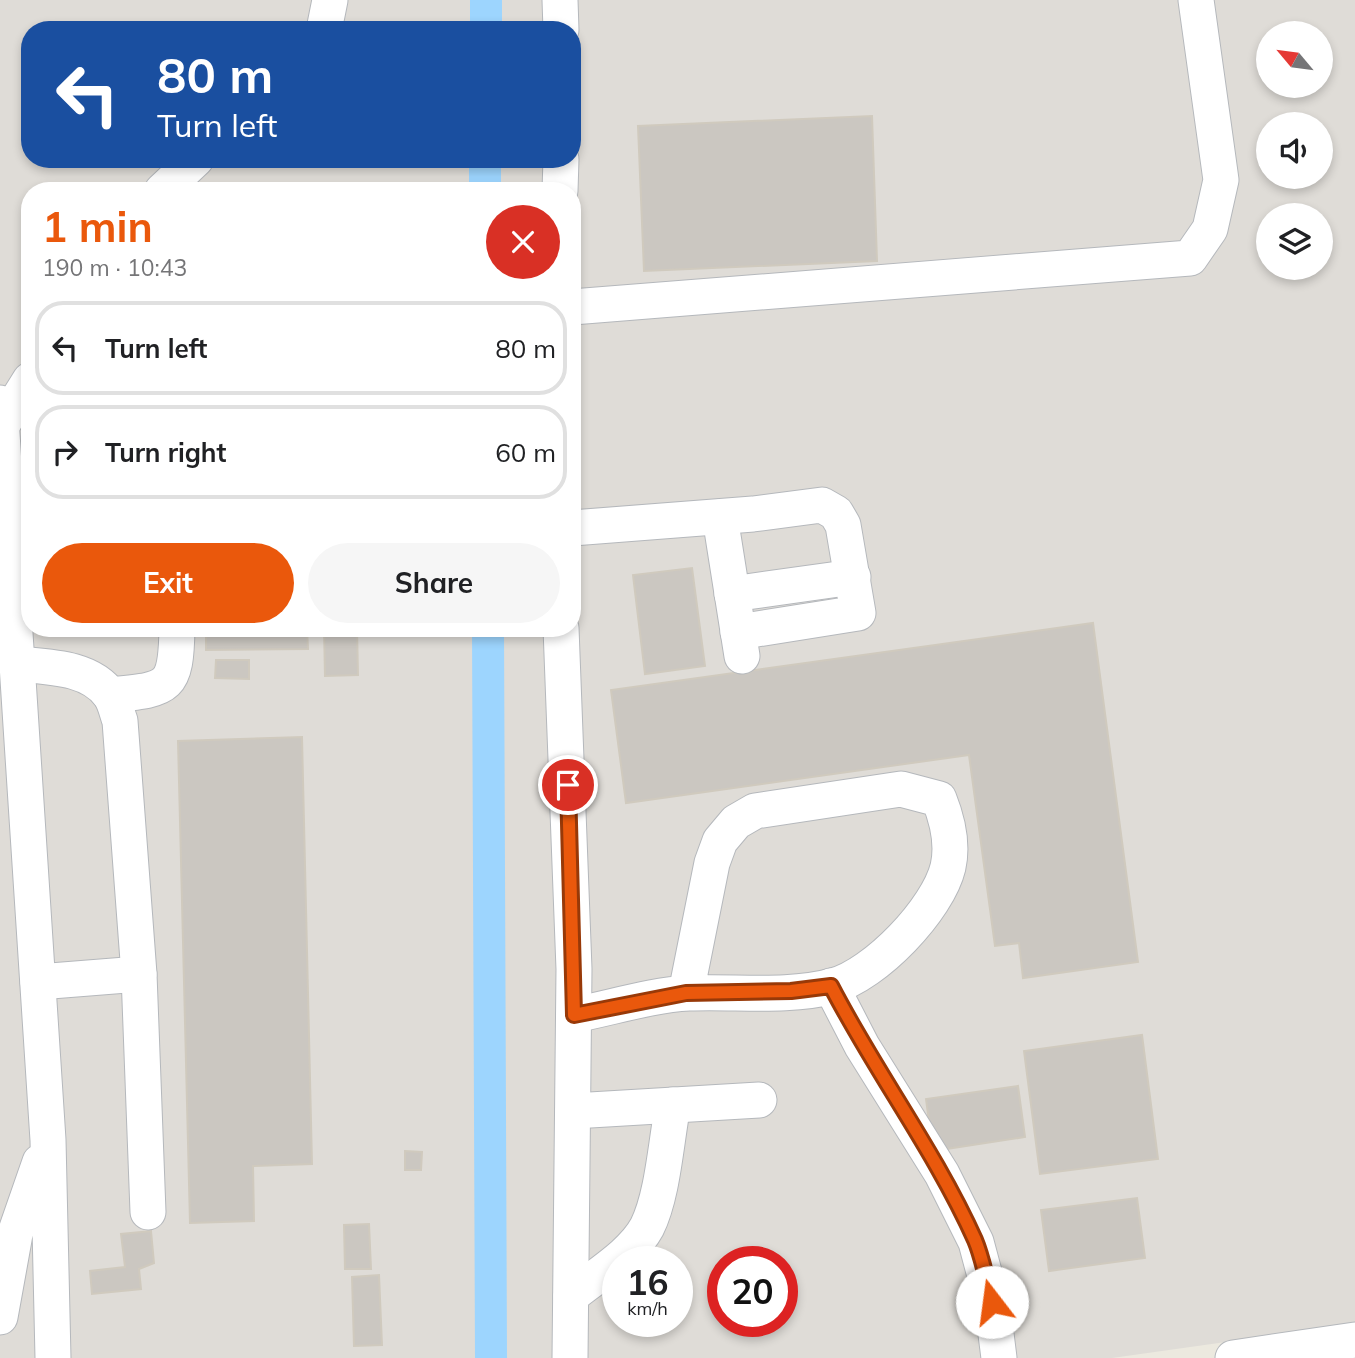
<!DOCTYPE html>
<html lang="en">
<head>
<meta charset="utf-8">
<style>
	:root { --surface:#fff; --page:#f6f6f6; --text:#202124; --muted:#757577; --line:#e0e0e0; --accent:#ea580c }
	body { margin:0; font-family:Mulish,sans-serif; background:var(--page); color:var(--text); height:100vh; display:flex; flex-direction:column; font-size:26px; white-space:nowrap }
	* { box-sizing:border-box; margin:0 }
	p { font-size:23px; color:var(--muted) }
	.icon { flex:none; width:38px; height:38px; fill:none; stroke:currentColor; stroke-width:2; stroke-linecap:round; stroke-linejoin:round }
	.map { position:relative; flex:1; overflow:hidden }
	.sheet { position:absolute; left:21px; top:182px; width:560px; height:455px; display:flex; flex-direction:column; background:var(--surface); border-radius:28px; box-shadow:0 4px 10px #0003 }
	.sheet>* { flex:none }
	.banner { position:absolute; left:21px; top:21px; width:560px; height:147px; border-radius:28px; box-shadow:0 4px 10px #0003; background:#1a4fa0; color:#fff; overflow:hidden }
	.needle { width:46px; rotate:299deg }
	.fabs { position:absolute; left:1256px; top:21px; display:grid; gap:14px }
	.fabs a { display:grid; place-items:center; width:77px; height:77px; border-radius:50%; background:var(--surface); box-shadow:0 4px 10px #0003; font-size:35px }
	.speed { position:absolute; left:602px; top:1246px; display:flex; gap:14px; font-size:35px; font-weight:700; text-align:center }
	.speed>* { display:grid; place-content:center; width:91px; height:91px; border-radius:50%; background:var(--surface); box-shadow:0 4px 10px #0003; line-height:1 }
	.speed small { font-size:18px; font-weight:400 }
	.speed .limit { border:10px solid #d22; background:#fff; color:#111 }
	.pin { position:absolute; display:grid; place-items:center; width:60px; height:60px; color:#fff; margin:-30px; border:4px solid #fff; border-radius:50%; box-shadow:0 2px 7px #0007 }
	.me { position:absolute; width:77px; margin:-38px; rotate:345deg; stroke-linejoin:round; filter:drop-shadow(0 0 5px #0008) }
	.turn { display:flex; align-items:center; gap:24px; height:147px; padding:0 21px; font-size:32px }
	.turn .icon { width:91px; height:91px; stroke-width:2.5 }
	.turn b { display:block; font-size:49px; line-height:60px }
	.round { display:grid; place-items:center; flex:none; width:74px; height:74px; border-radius:37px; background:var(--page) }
	.head { display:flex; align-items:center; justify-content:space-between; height:119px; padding:0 21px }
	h1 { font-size:42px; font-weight:700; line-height:52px; color:var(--accent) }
	.cta { display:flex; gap:14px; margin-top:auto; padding:14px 21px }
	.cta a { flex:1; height:80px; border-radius:42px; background:var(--accent); color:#fff; font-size:28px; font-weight:700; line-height:80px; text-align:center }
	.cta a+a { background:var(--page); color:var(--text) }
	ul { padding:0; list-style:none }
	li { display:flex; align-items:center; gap:21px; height:94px; margin:0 14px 10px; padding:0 7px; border:4px solid var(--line); border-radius:28px }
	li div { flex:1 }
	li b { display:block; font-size:26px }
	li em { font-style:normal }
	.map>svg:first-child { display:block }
</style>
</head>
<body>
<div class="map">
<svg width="1355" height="1358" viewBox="0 0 1355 1358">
	<rect width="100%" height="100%" fill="#ece9df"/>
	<path fill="#dfdcd7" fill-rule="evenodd" d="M0,0H486V30H30V159H485V191H30V628H488L492,1297L494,628H572V191H496V159H572V30H497V0H1355V1324L1112,1358H0ZM1269,33H1321V86H1269ZM1269,124H1321V177H1269ZM1269,215H1321V268H1269ZM618,1262H677V1321H618ZM723,1262H782V1321H723Z"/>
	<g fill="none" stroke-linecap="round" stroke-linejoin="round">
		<g stroke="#9dd5fe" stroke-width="32">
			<polyline points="486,30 486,0"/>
			<polyline points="485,159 485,191"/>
			<polyline points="488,628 491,1358"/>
		</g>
	</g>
	<g fill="#cbc7c1" stroke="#d0cabe" stroke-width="2">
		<polygon points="872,116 877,261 644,271 638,126"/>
		<polygon points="692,568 705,666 645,674 633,575"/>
		<polygon points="1093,623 1138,962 1023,978 1019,943 995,946 969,755 626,803 611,690"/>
		<polygon points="206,628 307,628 308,649 206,650"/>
		<polygon points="324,628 357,628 358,675 325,676"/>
		<polygon points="216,660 249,660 249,679 215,678"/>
		<polygon points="302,737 312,1164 253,1166 254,1221 190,1223 178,741"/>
		<polygon points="1142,1035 1158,1159 1040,1174 1024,1051"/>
		<polygon points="1018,1086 1025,1137 933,1151 926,1099"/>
		<polygon points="405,1151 422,1152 421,1170 405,1170"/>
		<polygon points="1137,1198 1145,1258 1049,1271 1041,1210"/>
		<polygon points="369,1224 371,1269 345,1269 344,1225"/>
		<polygon points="151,1231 154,1263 139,1269 141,1289 92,1294 90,1271 125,1267 121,1234"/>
		<polygon points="379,1275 382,1345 354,1346 352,1277"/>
	</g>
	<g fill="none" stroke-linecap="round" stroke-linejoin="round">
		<g stroke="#b5b8bc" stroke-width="37">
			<g id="minor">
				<polyline points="560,0 561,30"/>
				<polyline points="324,30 330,0"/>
				<polyline points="162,191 196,159"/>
				<polyline points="560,191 561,159"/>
				<polyline points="572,307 1190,258 1210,229 1221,180 1196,0"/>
				<polyline points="0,403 48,1140 53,1358"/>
				<polyline points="2,425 30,380"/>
				<polyline points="720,517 742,656"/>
				<polyline points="572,528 753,514 822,505 836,513 843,525 858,613 738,632"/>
				<polyline points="732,594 853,577"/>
				<polyline points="561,628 574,969 570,1358"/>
				<path d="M18,664C49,667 90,667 110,695C115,702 117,713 120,721L139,974L148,1212"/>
				<path d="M110,695C169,689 176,690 177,628"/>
				<polyline points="38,982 139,974"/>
				<polyline points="831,986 862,1046 942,1174 976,1242 992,1302 999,1358"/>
				<path d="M574,1015C611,1008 651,995 689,993C736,991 788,998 833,986C875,975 938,909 948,867C953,845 947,819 939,799L901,789L755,811L736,822L720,841L712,863L686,993"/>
				<polyline points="573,1111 759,1100"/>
				<path d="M571,1296C595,1276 632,1255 647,1227C663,1195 666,1141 673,1105"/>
				<polyline points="0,1317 15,1234 40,1162"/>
				<polyline points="1233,1358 1355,1340"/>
			</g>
		</g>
		<use href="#minor" stroke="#fff" stroke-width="35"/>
	</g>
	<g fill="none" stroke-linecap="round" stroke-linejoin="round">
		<g stroke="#983908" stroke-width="18">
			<path id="route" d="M568,785L574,1015L686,993L791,991L831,986C876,1073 935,1151 975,1240C983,1259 987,1282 992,1302"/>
		</g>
		<use href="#route" stroke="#ea580c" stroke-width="12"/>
	</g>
</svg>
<div class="fabs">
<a><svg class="needle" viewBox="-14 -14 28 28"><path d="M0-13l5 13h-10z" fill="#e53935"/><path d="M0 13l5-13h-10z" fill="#757577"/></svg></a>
<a><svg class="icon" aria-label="sound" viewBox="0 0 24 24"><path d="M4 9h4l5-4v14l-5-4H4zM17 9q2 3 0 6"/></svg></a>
<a><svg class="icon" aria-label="layers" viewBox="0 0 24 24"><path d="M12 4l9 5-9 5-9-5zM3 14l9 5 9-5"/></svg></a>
</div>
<div class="speed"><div>16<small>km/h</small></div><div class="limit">20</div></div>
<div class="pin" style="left:568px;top:785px;background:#d93025"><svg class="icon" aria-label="arrive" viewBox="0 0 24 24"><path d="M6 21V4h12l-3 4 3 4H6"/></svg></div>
<svg class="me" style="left:992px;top:1302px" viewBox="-20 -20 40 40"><circle r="19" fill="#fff"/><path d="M0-13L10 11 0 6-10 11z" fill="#ea580c"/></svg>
<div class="banner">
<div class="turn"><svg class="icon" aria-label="left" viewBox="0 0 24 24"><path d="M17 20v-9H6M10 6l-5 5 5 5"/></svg><div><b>80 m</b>Turn left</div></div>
</div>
<section class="sheet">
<div class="head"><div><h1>1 min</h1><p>190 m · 10:43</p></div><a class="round" style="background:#d93025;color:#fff"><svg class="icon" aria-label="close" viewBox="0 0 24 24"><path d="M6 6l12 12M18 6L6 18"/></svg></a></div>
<ul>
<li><svg class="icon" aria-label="left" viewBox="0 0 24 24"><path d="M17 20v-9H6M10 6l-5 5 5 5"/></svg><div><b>Turn left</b></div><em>80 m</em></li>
<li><svg class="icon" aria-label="right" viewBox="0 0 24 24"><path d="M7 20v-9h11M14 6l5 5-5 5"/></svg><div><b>Turn right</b></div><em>60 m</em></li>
</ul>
<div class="cta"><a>Exit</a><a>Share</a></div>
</section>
</div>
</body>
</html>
